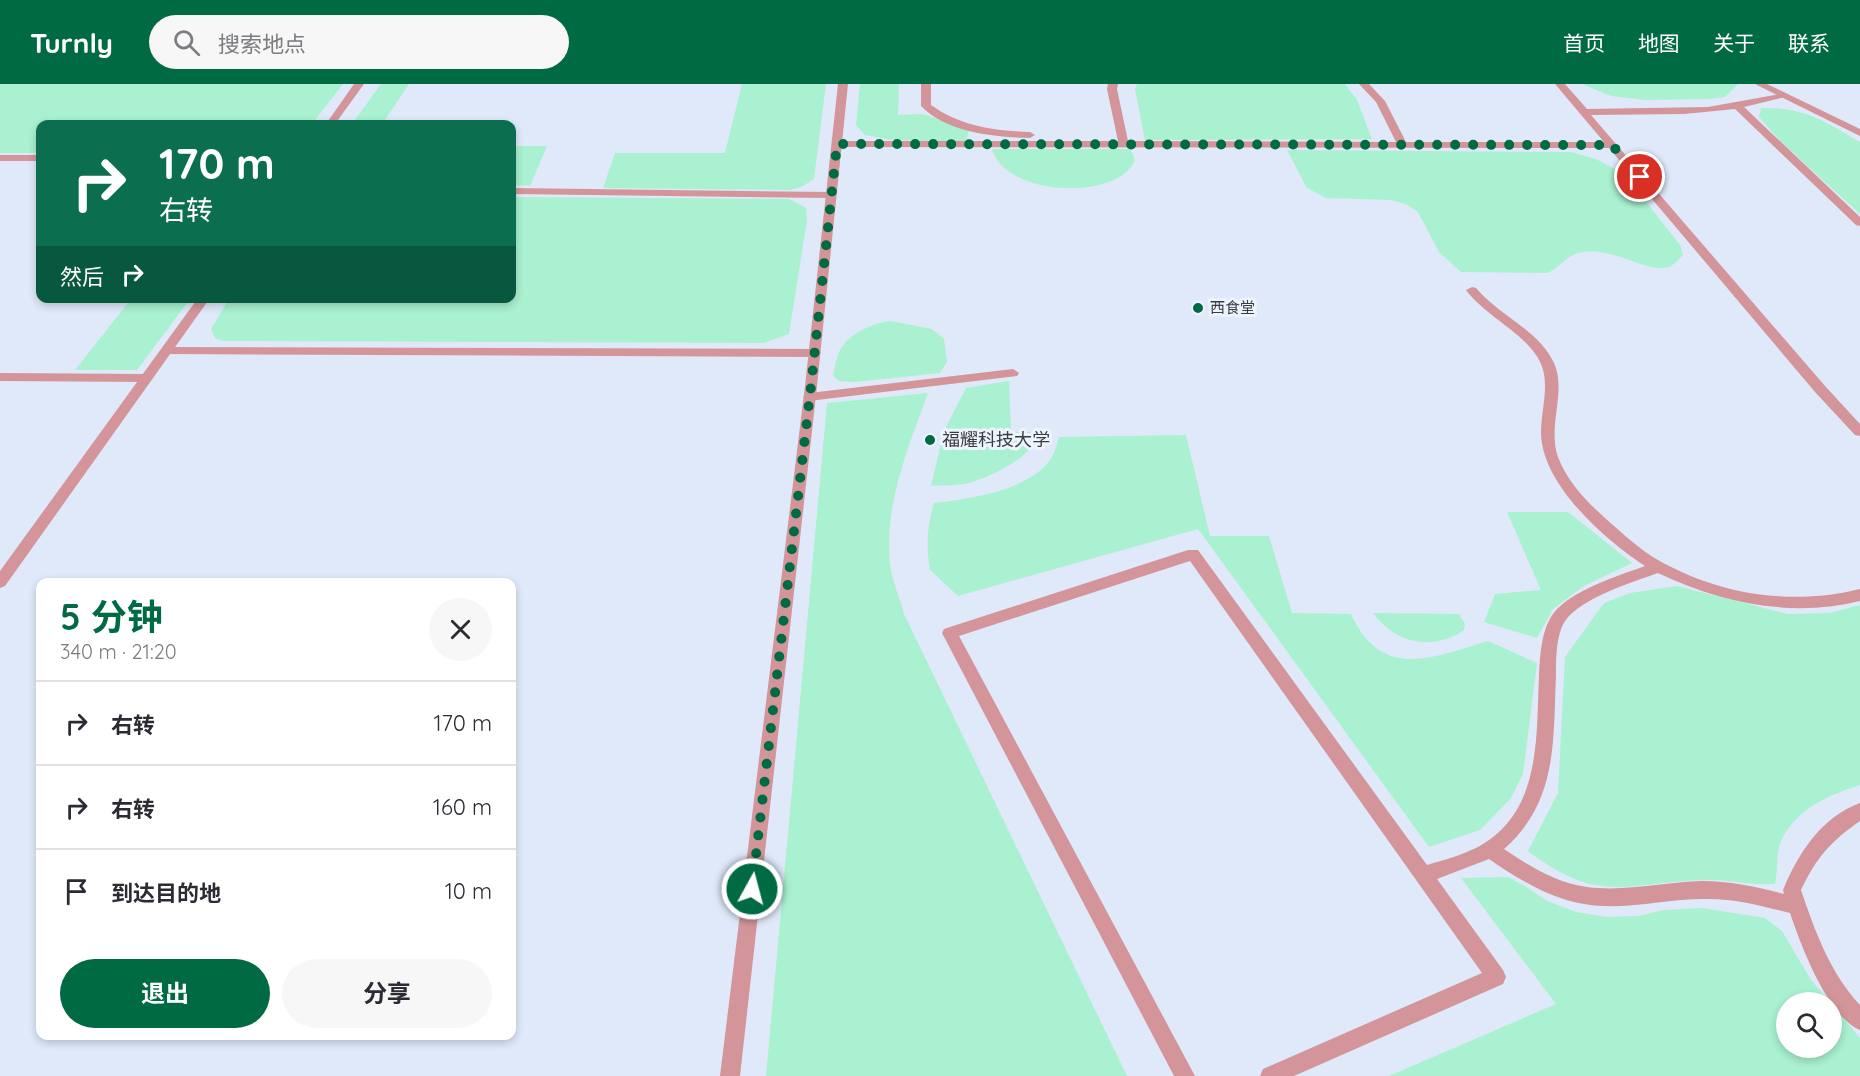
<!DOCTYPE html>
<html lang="zh">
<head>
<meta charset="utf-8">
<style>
	:root { --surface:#fff; --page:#f7f7f7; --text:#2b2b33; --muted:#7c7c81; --line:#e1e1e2; --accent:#006a42 }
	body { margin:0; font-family:Quicksand,"Noto Sans SC",sans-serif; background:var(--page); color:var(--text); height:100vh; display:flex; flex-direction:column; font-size:22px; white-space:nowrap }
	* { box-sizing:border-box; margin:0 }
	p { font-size:20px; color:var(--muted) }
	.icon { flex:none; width:33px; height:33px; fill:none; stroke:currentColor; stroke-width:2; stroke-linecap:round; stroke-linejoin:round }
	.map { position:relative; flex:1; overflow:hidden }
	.side { position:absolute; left:36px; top:494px; width:480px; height:462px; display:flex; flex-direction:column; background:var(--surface); border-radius:12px; box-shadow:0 3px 9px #0003 }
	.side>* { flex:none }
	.top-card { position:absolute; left:36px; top:36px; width:480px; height:183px; border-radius:12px; box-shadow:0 3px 9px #0003; background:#0b6e4f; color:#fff; overflow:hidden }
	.fabs { position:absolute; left:1776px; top:908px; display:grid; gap:12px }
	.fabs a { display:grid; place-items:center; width:66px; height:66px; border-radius:50%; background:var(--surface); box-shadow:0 3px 9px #0003; font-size:30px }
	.pin { position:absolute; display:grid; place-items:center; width:51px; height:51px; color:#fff; margin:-26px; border:3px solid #fff; border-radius:50%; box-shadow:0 2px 6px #0007 }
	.me { position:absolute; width:66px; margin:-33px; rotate:7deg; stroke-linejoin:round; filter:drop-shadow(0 0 4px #0008) }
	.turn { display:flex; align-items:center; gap:21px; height:126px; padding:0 24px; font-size:27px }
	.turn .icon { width:78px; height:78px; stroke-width:2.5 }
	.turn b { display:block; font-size:42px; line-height:51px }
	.then { display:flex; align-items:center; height:57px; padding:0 24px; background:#0003; gap:12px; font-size:22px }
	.round { display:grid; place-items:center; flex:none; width:63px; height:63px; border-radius:32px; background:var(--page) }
	.headline { display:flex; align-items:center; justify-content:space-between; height:102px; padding:0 24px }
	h1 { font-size:36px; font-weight:700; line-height:45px; color:var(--accent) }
	.primary-button { display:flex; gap:12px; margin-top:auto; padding:12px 24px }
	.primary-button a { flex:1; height:69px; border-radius:36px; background:var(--accent); color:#fff; font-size:24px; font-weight:700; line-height:69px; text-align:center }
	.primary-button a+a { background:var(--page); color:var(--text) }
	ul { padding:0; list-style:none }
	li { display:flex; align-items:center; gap:18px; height:84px; padding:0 24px; border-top:2px solid var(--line) }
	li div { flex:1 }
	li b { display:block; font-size:22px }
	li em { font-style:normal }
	header { display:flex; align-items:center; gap:36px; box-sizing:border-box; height:84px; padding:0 30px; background:var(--accent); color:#fff }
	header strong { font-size:28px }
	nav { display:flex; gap:33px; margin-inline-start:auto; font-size:21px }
	.search { width:420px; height:54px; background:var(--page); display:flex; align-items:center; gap:15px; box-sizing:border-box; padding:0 21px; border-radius:33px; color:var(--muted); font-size:22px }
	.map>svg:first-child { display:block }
</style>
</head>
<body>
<header>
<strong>Turnly</strong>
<div class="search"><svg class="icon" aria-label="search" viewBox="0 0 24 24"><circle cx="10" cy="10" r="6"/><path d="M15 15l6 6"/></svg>搜索地点</div>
<nav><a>首页</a><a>地图</a><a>关于</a><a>联系</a></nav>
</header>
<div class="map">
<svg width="1860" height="992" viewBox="0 0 1860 992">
	<rect width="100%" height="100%" fill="#eef4fd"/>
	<path fill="#dfe9f9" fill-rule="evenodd" d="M0,0H1860V992H0ZM40,40H512V214H40ZM40,498H512V951H40ZM1786,918H1832V963H1786Z"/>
	<g fill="#a9f1d0">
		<polygon points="0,0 343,0 312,40 40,40 40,69 0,69"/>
		<polygon points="381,0 409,0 382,40 352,40"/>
		<polygon points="742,0 826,0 814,95 801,103 791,106 603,104 615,69 725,69"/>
		<polygon points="860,0 899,0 898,31 923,30 969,46 966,58 892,56 865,51 856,41"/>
		<polygon points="1137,0 1345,0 1357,16 1372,55 1145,56 1135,5"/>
		<polygon points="1582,0 1738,0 1725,13 1709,15 1645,16 1611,12"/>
		<path d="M1761,24C1805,23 1824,37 1860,58V130L1780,57L1759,33Z"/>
		<polygon points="512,62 547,62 530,102 512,101"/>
		<path d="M992,65H1130L1135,76C1118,118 1004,112 992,65Z"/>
		<path d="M1287,66L1571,68L1596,75L1624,90L1680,161L1683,171C1679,175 1674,181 1669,183C1648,190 1612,162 1582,168C1565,171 1562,183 1547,189L1461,188L1439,168L1418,128L1408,121L1392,116L1326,114L1307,104Z"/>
		<polygon points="512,113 789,115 806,124 807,136 789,250 764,259 223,257 215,254 211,245 229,215 512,214"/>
		<polygon points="132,214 190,215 137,286 75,286"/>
		<path d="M890,237L932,245L944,255L947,278L940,289L855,298L839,297L833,291C835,284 836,275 839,268C847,250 873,239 890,237Z"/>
		<path d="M1009,297L1011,348H1038C1036,373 987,395 964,400C954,402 942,401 931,402L944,347L966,304Z"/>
		<path d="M928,309C908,364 884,420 890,480C892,497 900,514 904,530L1127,992H766L827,319Z"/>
		<path d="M1186,351L1210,452H1269L1292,529L1351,530C1382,598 1433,573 1488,557L1537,579L1523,690L1511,714L1480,746L1429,763L1198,445L958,512L930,486C926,462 927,442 934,419C969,415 1035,406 1053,371C1056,366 1057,358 1059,353Z"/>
		<polygon points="1507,428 1568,428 1632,479 1584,502 1553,525 1537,554 1484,538 1495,510 1541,506"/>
		<path d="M1677,502L1788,530L1830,529L1860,521V701C1828,711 1796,725 1781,757C1776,769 1778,787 1775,800C1752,802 1730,795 1706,796C1627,798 1600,822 1528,767L1558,709L1565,573L1604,519L1630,509Z"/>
		<path d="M1373,529L1459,530L1465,540L1464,546C1432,568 1395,559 1373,529Z"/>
		<polygon points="1508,793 1525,802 1547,817 1576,828 1607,833 1638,832 1664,826 1702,824 1765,834 1782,847 1811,896 1830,918 1786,918 1786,963 1832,963 1832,920 1860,954 1860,992 1389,992 1556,920 1461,794"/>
	</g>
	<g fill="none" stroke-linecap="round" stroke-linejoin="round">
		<g fill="#d39599" fill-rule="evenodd">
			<path d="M921,0H931V21C960,42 995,47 1030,48L1035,51L1030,54C995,53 947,49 921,22Z"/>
			<polygon points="1108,0 1118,0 1117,5 1128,57 1396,58 1376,18 1359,0 1369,0 1385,17 1406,58 1604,58 1555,0 1565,0 1587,25 1708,23 1785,9 1785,13 1744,23 1860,133 1860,142 1856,141 1735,25 1684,30 1591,31 1825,302 1860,340 1860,352 1855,351 1815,308 1609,64 837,63 832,60 837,57 1118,57 1107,5"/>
			<rect x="0" y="71" width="40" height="6"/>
			<polygon points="512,104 832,108 837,111 832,114 512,110"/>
			<path d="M1472,203L1476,204C1498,231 1539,246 1554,279C1567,308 1547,342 1558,373C1567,397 1586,417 1605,434C1622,449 1639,465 1658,476C1719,511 1793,522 1860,505V517C1790,534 1722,519 1658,489C1633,498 1581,514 1565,537C1556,551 1556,575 1556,591C1553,658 1558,717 1504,765C1529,782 1556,799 1587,803C1625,808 1664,798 1702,797C1730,797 1757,803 1784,810L1783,806C1798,770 1821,733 1860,719V737C1831,757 1816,774 1801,806C1815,847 1830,889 1860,921V946C1828,933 1801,862 1790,829C1762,822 1733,814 1704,815C1664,815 1624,827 1584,820C1549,814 1518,795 1489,775L1437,795L1503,886L1506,893L1503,900L1294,992H1260L1263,985L1482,889L1190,477L959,552L1195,992H1174L942,549L944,545L950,543L1188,466H1198L1427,781C1444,776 1462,771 1478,763C1542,728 1536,653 1539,592C1540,572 1541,547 1553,530C1571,506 1618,492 1645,482C1605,456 1541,400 1541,348C1541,326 1550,301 1541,280C1529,251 1486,233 1466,206Z"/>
			<polygon points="167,263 815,265 821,269 815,273 163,270 161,267"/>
			<polygon points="1013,285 1019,289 1017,292 809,317 803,313 809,309"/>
			<polygon points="0,289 147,290 153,294 147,298 0,297"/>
		</g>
		<g fill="#d39599" fill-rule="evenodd">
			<polygon points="354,0 364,0 335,40 326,40"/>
			<polygon points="838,0 848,0 817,302 740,992 720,992 805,302"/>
			<polygon points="1755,0 1767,0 1860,45 1860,52"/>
			<polygon points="198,214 210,214 5,502 0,504 0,487"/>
		</g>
	</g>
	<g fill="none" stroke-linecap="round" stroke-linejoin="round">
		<polyline stroke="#006a42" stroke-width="10" stroke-dasharray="0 18" points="752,805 811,302 837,60 1612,61 1640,93"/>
	</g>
	<g fill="#006a42" stroke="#eef4fd" stroke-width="2">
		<circle cx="1198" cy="224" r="6"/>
		<circle cx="930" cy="356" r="6"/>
	</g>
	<g text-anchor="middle" stroke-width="6" stroke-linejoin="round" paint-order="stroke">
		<g font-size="15" fill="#3a3d40" stroke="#eef4fd" text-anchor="start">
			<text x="1210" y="229">西食堂</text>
		</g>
		<g font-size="18" fill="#3a3d40" stroke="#eef4fd" text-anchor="start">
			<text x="942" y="362">福耀科技大学</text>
		</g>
	</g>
</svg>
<div class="fabs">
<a><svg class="icon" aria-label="search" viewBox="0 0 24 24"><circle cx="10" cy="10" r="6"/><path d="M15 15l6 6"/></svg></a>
</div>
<div class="pin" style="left:1640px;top:93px;background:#d93025"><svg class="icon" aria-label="arrive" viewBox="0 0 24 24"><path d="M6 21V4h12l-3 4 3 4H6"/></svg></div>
<svg class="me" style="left:752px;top:805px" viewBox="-20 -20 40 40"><circle r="17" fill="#006a42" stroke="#fff" stroke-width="3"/><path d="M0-11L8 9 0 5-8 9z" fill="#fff"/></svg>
<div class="top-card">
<div class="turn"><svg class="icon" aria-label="right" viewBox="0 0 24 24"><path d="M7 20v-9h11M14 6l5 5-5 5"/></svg><div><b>170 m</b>右转</div></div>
<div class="then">然后<svg class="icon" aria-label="right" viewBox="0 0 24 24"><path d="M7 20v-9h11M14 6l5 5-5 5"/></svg></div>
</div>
<section class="side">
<div class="headline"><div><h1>5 分钟</h1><p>340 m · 21:20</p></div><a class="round"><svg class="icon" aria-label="close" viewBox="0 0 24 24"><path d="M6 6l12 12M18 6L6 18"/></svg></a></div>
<ul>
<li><svg class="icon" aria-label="right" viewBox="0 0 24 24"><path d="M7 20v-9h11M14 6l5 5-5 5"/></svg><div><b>右转</b></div><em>170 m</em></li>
<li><svg class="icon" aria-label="right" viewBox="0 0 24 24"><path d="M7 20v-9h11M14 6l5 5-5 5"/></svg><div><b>右转</b></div><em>160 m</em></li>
<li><svg class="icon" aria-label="arrive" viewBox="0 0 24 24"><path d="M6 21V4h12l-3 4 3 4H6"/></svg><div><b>到达目的地</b></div><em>10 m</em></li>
</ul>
<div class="primary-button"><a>退出</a><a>分享</a></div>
</section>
</div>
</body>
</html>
